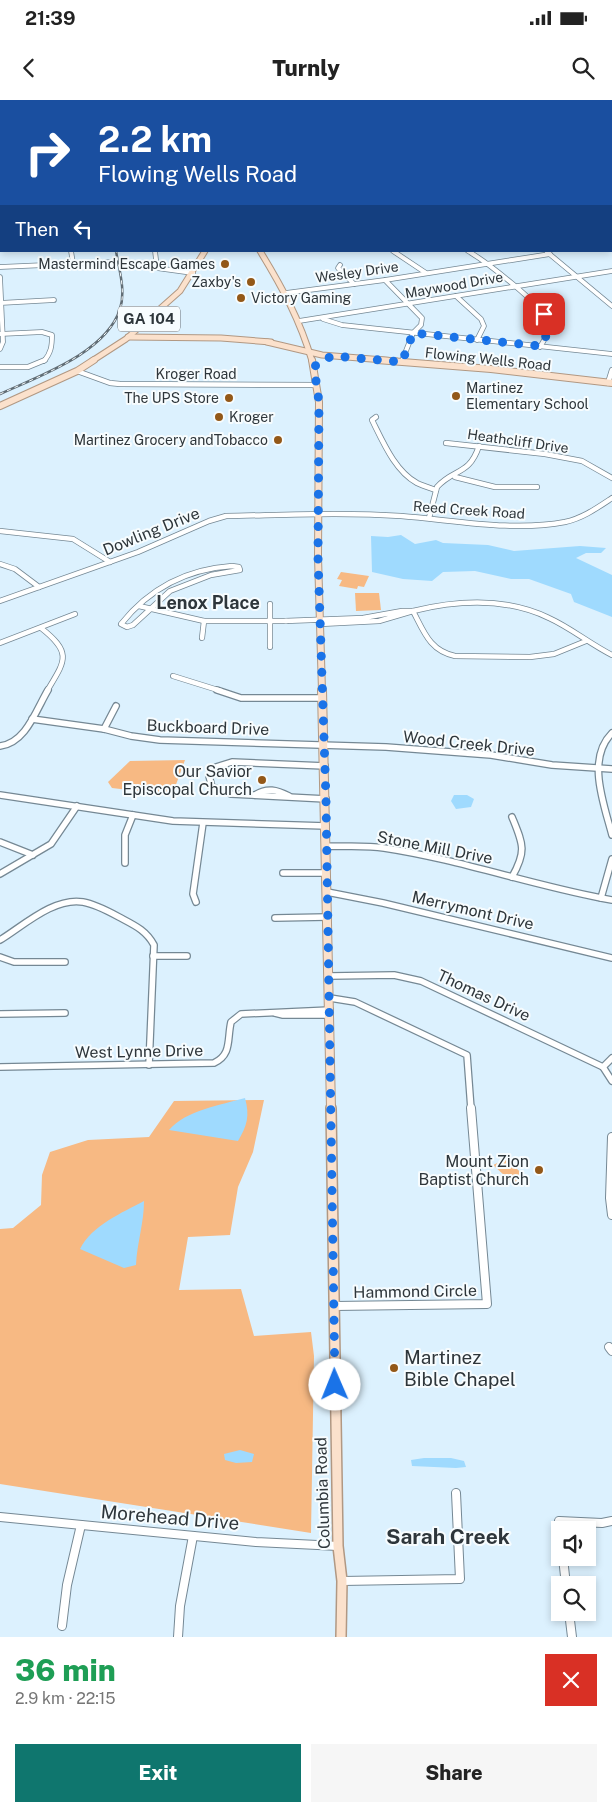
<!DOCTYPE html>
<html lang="en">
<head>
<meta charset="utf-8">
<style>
	:root { --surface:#fff; --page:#f6f6f6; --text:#222; --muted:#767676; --accent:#0f766e }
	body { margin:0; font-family:"Public Sans",sans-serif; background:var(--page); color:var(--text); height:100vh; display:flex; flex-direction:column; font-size:19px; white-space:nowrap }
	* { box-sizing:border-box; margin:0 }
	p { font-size:16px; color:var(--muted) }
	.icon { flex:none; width:28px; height:28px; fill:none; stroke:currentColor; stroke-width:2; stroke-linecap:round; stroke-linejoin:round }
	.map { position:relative; height:1537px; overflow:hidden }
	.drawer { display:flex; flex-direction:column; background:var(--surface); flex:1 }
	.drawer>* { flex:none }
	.top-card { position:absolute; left:0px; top:0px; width:612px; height:152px; box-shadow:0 2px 8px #0003; background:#1a4fa0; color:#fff; overflow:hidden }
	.controls { position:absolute; left:551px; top:1421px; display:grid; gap:10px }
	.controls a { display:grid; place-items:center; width:45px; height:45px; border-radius:0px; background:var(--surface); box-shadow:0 2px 8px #0003; font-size:25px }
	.pin { position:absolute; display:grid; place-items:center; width:42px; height:42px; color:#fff; margin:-21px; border-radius:10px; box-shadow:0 2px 8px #0006 }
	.me { position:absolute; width:55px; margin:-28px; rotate:359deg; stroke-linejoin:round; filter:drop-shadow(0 0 4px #0008) }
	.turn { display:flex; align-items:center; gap:18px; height:105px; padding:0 15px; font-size:22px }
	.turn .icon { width:65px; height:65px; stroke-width:2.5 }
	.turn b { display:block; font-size:35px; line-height:42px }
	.then { display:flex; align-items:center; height:48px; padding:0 15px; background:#0003; gap:10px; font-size:19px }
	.round { display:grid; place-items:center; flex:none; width:52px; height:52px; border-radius:0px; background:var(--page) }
	.head { display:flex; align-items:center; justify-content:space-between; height:85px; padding:0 15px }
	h1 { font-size:30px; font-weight:800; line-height:38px; color:#1e9e55 }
	.button { display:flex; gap:10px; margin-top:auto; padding:10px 15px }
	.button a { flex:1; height:58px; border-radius:0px; background:var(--accent); color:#fff; font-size:20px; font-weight:800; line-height:58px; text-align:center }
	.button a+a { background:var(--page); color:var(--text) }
	.status { display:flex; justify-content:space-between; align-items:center; height:35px; padding:0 25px; background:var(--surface); direction:ltr }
	.status svg { height:14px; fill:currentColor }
	header { display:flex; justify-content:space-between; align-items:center; height:65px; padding:0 15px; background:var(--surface); font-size:22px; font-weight:800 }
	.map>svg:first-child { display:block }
</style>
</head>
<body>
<div class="status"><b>21:39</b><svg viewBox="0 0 49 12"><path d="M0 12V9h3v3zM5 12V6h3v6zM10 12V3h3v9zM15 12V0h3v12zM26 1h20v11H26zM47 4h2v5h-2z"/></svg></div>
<header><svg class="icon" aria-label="back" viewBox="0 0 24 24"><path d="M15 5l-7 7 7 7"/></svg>Turnly<svg class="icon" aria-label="search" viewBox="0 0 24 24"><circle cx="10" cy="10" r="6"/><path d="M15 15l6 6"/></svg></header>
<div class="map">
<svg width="612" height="1537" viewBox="0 0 612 1537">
	<rect width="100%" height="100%" fill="#dcf1fe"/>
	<g fill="#f7b983">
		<polygon points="341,472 369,476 364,487 358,486 357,489 339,486 342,480 337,479"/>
		<polygon points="355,493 379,493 381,510 356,511"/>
		<polygon points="185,660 174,690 163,694 112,688 108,682 130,661"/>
		<polygon points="264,1000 253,1052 238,1087 230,1135 188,1137 179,1190 241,1189 254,1236 311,1232 314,1256 311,1433 0,1384 0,1129 13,1128 41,1105 42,1075 50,1052 88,1040 149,1037 174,1001"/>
		<polygon points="506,1059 528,1079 516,1086 493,1065"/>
	</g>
	<g fill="#9fdafe">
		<polygon points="401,435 415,444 436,440 443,443 488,445 514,451 580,446 606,448 601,453 586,453 576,458 612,475 612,517 574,502 571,494 529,479 511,479 475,471 443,472 432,481 403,479 372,472 371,436 388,437"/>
		<polygon points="454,695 467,695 474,699 471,707 456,709 451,701"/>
		<path d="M245,998C250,1016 247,1026 238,1041L169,1030C186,1010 221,1005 245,998Z"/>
		<path d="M144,1101C144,1123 137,1143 136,1165L124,1168L80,1149C92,1125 122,1113 144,1101Z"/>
		<polygon points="240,1350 254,1354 252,1362 236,1363 225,1360 224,1354"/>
		<polygon points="424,1358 451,1358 464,1361 466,1367 456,1368 412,1366 411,1360"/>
	</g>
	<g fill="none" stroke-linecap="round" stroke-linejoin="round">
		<g stroke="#758894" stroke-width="5.5">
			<g id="minor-far3">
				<polyline points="241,0 244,1"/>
				<polyline points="516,1 520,0"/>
				<polyline points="71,151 73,163"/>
				<polyline points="155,151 157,168"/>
				<polyline points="393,151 426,173"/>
				<path d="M468,151C485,161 542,204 547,221C550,231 545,239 540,247"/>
				<polyline points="547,152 612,206"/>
				<polyline points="340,165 338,168 354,184"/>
				<polyline points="0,167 113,162 193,173"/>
				<polyline points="0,177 3,242 0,249"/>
				<polyline points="385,180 422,218 421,225 413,233 402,261"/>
				<polyline points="286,193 385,180 550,154"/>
				<polyline points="456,196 481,219 484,226 477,240"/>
				<polyline points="0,203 54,200"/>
				<polyline points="323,219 342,225 612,254"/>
				<polyline points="299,221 612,171"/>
				<path d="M0,234L42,232L52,235C52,246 51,253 44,261"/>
			</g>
		</g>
		<g stroke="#758894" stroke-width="6">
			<g id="minor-far2">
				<polyline points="402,262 403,260"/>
				<polyline points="0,267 28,267 45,260"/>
				<polyline points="77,271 110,283 120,284 317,285"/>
				<polyline points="608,283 612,270"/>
				<path d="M376,317L372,320C383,342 395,371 417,383C423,386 430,388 436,390"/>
				<polyline points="446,343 545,354 582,361 612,378"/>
				<polyline points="455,377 495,387 537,387"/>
				<path d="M429,418L437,387C454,368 469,376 479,346"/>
				<polyline points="0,431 73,439 110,462"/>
				<polyline points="0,464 15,469 39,487"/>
				<path d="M232,466L239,467L240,470L211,475L170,491L133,525L127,527L121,524C149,489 187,469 232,466Z"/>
				<path d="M0,501L138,452L209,421L226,416C284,415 343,412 401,416C454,420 513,432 565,422C583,418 597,408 612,398"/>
				<polyline points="270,504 270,547"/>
				<polyline points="139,506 204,521 287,521"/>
				<polyline points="285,521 363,518 402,511 413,511 379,521 320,524"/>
				<path d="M41,528C73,553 65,561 47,591"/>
				<polyline points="202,538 204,521"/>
				<path d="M586,541L554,554L530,557L455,556C430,551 424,532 413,511C458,500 506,497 549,518C571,528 590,544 612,555"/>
				<polyline points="0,543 75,514"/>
				<polyline points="173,576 221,591"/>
			</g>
		</g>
		<g stroke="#758894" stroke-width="8">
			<g id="minor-far1">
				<polyline points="217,590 241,598 323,598"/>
				<polyline points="32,619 104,629 131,636 160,640 386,647 491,655 552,665 612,669"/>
				<polyline points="104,629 116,606"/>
				<path d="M612,633C586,659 604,704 612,735"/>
				<path d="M0,646C26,643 36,610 48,590"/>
				<polyline points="325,666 232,662 216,667 209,676 212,687 231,694 326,699"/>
				<polyline points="0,695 173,721 326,726"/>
				<path d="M255,695C267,687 277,690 289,696"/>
				<path d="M512,717C523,744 527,751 512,777"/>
				<polyline points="0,742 33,755"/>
				<path d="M326,746C345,747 365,745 384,748C457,759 528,784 601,798L612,759"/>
				<polyline points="125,763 125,735 133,715"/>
				<polyline points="283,773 326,773"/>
				<polyline points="0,774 51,744 77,706"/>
				<polyline points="327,792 383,803 612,858"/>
				<polyline points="601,798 612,800"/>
				<polyline points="196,802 193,794 203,723"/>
				<polyline points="275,818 327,817"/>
				<path d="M0,840C23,826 54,797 83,802C95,804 108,811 119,817C134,825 146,830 154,845L149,965"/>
				<polyline points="153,856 187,856"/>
				<polyline points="0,857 14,862 65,862"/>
				<polyline points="330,876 394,875 421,881 603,967 612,981"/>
				<polyline points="330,898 355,902 467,955 471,1009"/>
				<polyline points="275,913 283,915 330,915"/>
				<polyline points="0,914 65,913"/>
				<path d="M0,967L214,963C232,955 227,939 231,922L241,914L330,910"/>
				<polyline points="603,967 612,958"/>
			</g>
		</g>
		<g stroke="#758894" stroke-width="10">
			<g id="minor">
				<polyline points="612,1037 610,1098 612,1115"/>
				<polyline points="334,1206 487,1204 471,1008"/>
				<polyline points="609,1247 612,1251"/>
				<polyline points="0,1417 256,1442 338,1446"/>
				<polyline points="560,1432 559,1421 602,1423 612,1421"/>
				<polyline points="563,1458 566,1485"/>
				<polyline points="342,1481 460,1479 456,1393"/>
				<polyline points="569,1512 572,1537"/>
				<polyline points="62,1526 67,1485 81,1425"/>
				<polyline points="178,1537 180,1506 193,1436"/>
			</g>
		</g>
		<g stroke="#b19883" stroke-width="7">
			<g id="major-far3">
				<polyline points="419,1 423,0"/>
				<path d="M260,151C282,187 300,220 312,261"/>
				<polyline points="128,237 221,238 271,242"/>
				<polyline points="267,242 322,255 396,261"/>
				<polyline points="92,261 126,239 180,191 205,151"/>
			</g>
		</g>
		<g stroke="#b19883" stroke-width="8">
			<g id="major-far2">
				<polyline points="312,260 319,302 318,457 322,591"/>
				<polyline points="377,260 491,269 612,283"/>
				<polyline points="0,306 77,271 94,260"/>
			</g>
		</g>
		<g stroke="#b19883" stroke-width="10">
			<polyline id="major-far1" points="322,590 331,1009"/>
		</g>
		<g stroke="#b19883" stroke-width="12">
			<polyline id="major" points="331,1008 338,1446 342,1481 341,1537"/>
		</g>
		<use href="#minor-far3" stroke="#fff" stroke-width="4"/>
		<use href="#minor-far2" stroke="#fff" stroke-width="4.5"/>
		<use href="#minor-far1" stroke="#fff" stroke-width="5.5"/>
		<use href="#minor" stroke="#fff" stroke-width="8"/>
		<use href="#major-far3" stroke="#fbe1cc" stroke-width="5"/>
		<use href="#major-far2" stroke="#fbe1cc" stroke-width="6"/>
		<use href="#major-far1" stroke="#fbe1cc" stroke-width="8"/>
		<use href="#major" stroke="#fbe1cc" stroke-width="9"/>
		<g stroke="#616d75" stroke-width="2.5">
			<path id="rail" d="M0,294C39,276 106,253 120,209C126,191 119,169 116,151"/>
		</g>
		<use href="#rail" stroke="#f7fcfe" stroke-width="1" stroke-dasharray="4" stroke-linecap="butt"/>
	</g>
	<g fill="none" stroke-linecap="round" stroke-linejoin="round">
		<path stroke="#1a73e8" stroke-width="9" stroke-dasharray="0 16.2" d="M335,1285L326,699L318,457L319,302L314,267L322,260L333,256L402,262L413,233L540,246C548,234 551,228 544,214"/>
	</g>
	<g fill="#935818" stroke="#f7fcfe" stroke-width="2">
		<circle cx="225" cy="164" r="5"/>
		<circle cx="251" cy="182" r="5"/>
		<circle cx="241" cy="198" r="5"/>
		<circle cx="456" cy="296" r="5"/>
		<circle cx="229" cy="298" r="5"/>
		<circle cx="219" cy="317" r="5"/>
		<circle cx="278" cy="340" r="5"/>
		<circle cx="262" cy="680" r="5"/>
		<circle cx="539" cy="1070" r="5"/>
		<circle cx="394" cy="1268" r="5"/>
	</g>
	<g text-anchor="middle" stroke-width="4" stroke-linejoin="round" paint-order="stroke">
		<g font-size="14" fill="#2e363b" stroke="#f7fcfe" text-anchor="end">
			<text x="215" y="169">Mastermind Escape Games</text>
			<text x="241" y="187">Zaxby's</text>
			<text x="251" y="203" text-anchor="start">Victory Gaming</text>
			<text x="466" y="293" text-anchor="start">Martinez<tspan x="466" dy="16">Elementary School</tspan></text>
			<text x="219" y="303">The UPS Store</text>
			<text x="229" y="322" text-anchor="start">Kroger</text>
			<text x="268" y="345">Martinez Grocery andTobacco</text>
		</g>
		<g font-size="14" fill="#2e363b" stroke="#f7fcfe">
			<text transform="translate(357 172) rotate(-8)" y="5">Wesley Drive</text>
			<text transform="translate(454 185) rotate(-10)" y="5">Maywood Drive</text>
			<text transform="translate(488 259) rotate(6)" y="5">Flowing Wells Road</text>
			<text x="196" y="279">Kroger Road</text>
			<text transform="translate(518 341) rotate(8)" y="5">Heathcliff Drive</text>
			<text transform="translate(469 410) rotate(4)" y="5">Reed Creek Road</text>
		</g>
		<rect fill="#f7fcfe" stroke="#6a7176" stroke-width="1" x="118" y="206.5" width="62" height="25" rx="4"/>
		<g font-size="15" font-weight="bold" fill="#2e363b">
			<text x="149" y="224">GA 104</text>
		</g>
		<g font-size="16" fill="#2e363b" stroke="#f7fcfe">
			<text transform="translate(151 431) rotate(-22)" y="6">Dowling Drive</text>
			<text transform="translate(208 627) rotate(2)" y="6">Buckboard Drive</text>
			<text transform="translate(469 643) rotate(6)" y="6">Wood Creek Drive</text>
			<text transform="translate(435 747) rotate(11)" y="6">Stone Mill Drive</text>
			<text transform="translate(473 810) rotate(13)" y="6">Merrymont Drive</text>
			<text transform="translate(484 895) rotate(25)" y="6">Thomas Drive</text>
			<text transform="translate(139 951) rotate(-1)" y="6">West Lynne Drive</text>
			<text transform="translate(415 1191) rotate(-1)" y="6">Hammond Circle</text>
			<text transform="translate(322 1393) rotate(-92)" y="6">Columbia Road</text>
		</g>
		<g font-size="16" fill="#2e363b" stroke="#f7fcfe" text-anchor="end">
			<text x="252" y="677">Our Savior<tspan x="252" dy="18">Episcopal Church</tspan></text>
			<text x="529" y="1067">Mount Zion<tspan x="529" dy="18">Baptist Church</tspan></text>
		</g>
		<g font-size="18" font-weight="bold" fill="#2e363b" stroke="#f7fcfe">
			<text x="208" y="509">Lenox Place</text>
		</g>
		<g font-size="19" fill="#2e363b" stroke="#f7fcfe" text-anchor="start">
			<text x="404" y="1264">Martinez<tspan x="404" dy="22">Bible Chapel</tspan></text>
		</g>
		<g font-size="19" fill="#2e363b" stroke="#f7fcfe">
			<text transform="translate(170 1417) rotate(5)" y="7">Morehead Drive</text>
		</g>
		<g font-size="21" font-weight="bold" fill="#2e363b" stroke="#f7fcfe">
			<text x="448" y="1444">Sarah Creek</text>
		</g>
	</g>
</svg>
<div class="controls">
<a><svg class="icon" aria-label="sound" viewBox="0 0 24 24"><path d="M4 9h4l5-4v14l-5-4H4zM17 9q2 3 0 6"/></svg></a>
<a><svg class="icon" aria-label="search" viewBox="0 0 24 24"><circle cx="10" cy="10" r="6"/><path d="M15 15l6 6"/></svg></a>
</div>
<div class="pin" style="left:544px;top:214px;background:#d93025"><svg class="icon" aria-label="arrive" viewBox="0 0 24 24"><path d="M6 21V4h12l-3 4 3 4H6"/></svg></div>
<svg class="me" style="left:335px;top:1285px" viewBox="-20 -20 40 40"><circle r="19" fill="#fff"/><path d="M0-13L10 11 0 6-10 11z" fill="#1a73e8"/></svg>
<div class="top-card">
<div class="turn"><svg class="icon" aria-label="right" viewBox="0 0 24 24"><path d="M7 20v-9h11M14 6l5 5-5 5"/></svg><div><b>2.2 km</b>Flowing Wells Road</div></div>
<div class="then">Then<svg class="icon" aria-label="left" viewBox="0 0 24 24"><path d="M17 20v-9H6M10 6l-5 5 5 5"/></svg></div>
</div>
</div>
<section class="drawer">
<div class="head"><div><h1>36 min</h1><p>2.9 km · 22:15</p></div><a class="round" style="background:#d93025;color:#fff"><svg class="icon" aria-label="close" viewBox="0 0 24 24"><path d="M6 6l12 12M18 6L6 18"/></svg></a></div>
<div class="button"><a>Exit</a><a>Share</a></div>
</section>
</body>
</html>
